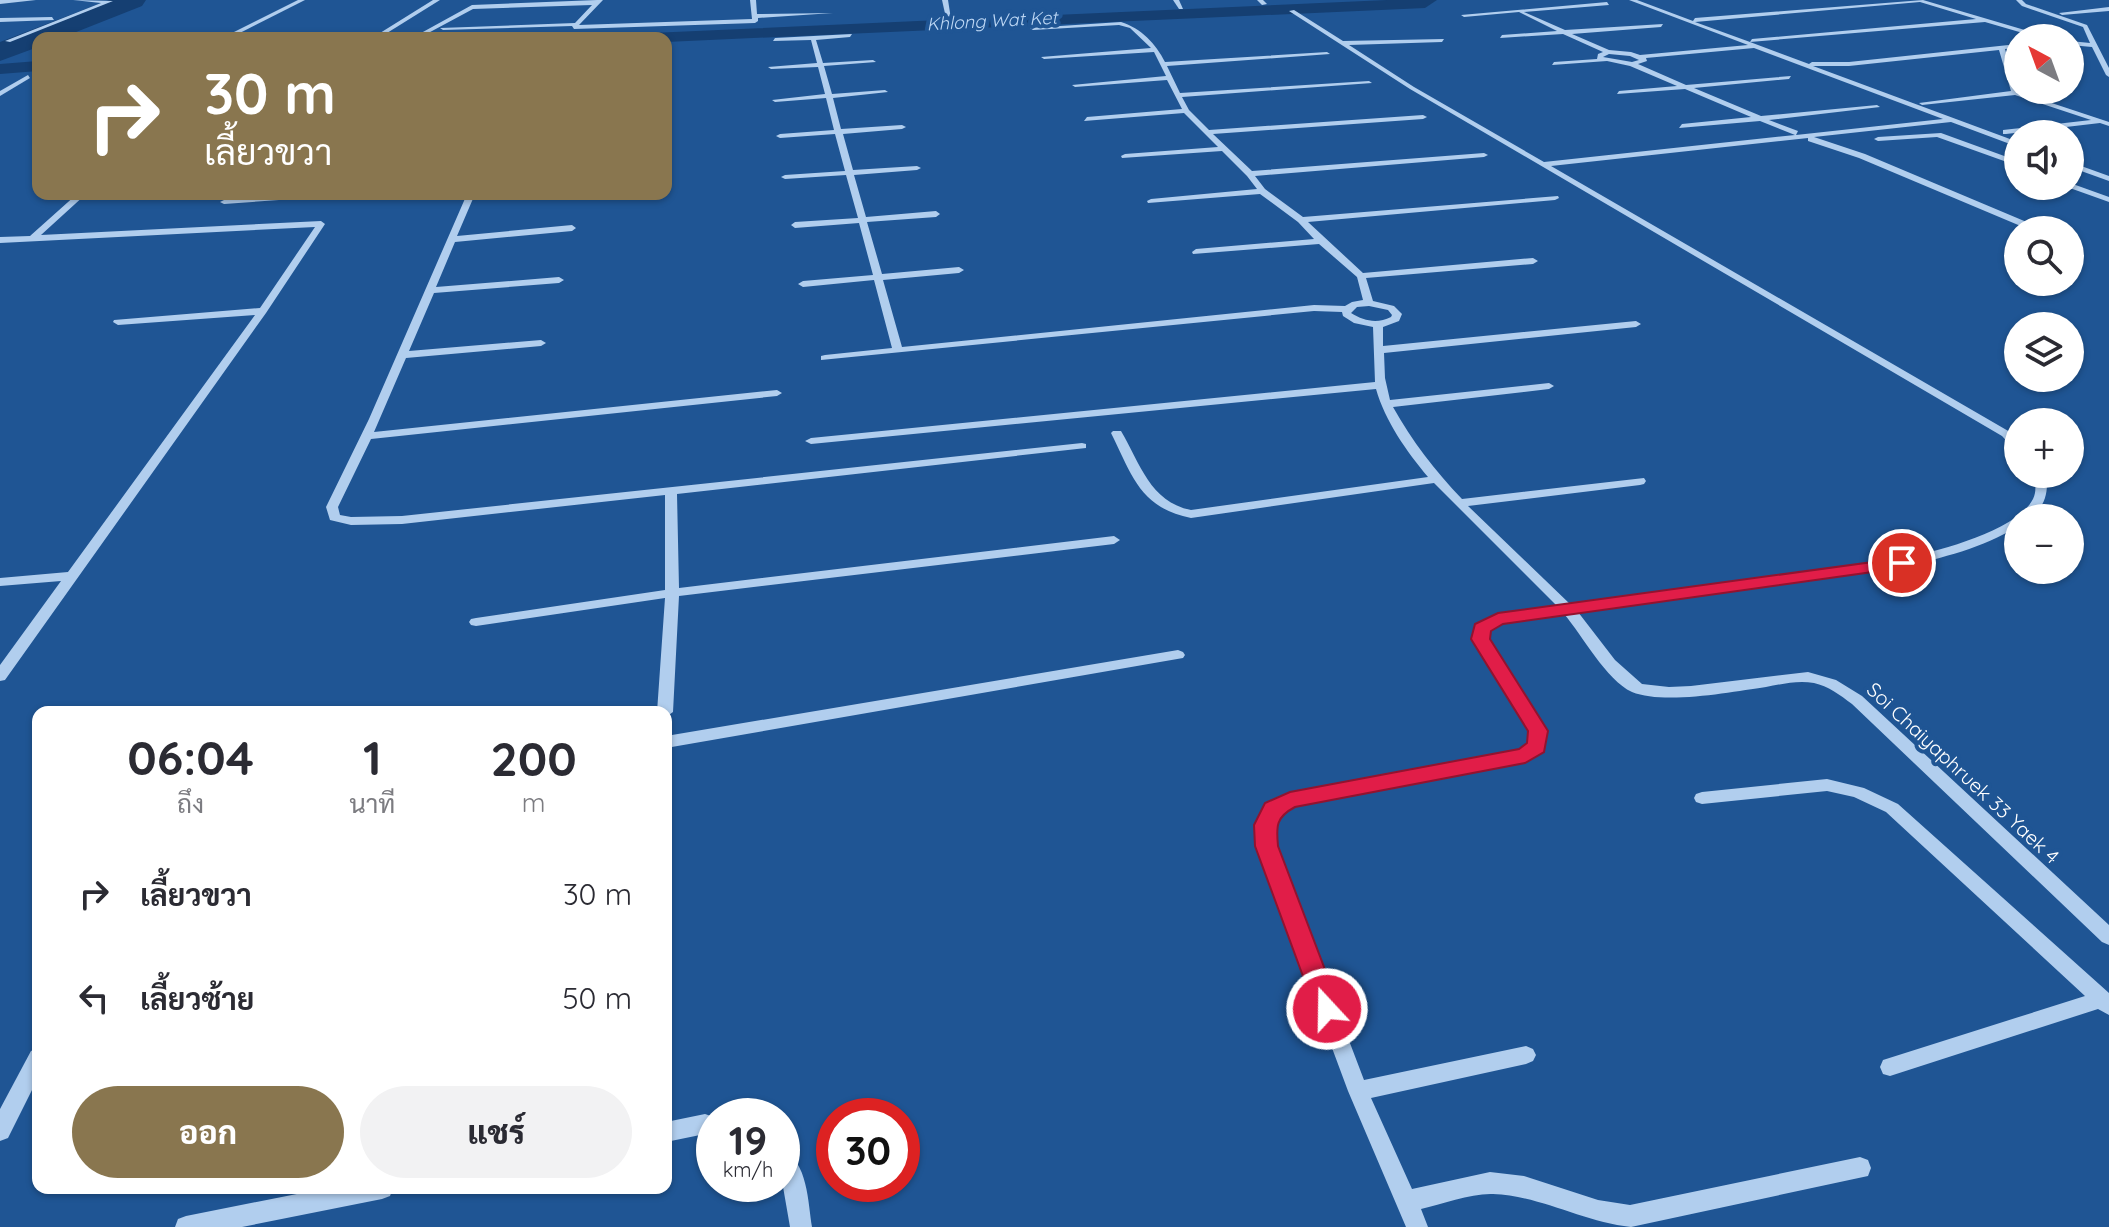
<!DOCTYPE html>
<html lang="th">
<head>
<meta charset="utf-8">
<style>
	:root { --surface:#fff; --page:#f2f2f3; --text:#2b2b33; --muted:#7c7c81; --accent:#89764f }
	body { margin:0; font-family:Quicksand,Sarabun,sans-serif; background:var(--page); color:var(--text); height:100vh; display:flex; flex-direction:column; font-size:30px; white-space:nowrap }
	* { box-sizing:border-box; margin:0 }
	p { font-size:26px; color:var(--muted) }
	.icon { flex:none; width:44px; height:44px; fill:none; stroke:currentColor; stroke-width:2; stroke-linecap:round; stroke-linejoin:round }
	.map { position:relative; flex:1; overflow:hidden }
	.sheet { position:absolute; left:32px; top:706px; width:640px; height:488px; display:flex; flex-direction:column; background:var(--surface); border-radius:16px; box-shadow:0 2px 6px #0004 }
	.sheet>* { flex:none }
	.guide { position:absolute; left:32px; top:32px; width:640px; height:168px; border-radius:16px; box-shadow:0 2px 6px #0004; background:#89764f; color:#fff; overflow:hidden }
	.needle { width:52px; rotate:319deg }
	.fabs { position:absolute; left:2004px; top:24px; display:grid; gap:16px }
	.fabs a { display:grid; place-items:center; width:80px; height:80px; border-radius:50%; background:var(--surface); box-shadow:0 2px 6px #0004; font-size:40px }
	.speed { position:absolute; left:696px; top:1098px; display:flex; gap:16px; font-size:40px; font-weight:700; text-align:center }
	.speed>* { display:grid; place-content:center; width:104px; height:104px; border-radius:50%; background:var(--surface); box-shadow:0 2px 6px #0004; line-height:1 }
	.speed small { font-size:20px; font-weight:400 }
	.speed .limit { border:12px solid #d22; background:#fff; color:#111 }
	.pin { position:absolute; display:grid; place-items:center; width:68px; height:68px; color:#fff; margin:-34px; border:4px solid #fff; border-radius:50%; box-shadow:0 2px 8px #0007 }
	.me { position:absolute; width:88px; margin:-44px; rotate:339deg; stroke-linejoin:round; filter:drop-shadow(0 0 6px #0008) }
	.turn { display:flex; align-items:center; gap:28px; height:168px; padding:0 40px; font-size:36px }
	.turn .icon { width:104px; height:104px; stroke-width:2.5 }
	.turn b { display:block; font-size:56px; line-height:68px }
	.eta { display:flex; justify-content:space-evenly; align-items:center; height:136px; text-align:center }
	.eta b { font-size:48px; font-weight:800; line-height:56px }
	.button { display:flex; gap:16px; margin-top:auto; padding:16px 40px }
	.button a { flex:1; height:92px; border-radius:48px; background:var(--accent); color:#fff; font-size:32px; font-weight:800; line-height:92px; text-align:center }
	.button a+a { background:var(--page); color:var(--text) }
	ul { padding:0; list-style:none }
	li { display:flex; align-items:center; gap:24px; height:104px; padding:0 40px }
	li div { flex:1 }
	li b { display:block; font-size:30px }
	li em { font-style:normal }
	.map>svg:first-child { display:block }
</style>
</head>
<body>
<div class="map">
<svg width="2109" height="1227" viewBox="0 0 2109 1227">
	<rect width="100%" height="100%" fill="#1f5594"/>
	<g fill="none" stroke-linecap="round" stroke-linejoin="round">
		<g fill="#153f72" fill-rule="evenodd">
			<polygon points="1387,0 1437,0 1425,8 666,42 666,38 642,38 651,33"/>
			<polygon points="38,61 38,71 0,74 0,64"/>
		</g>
		<polygon fill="#153f72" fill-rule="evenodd" points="109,0 146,0 142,6 61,38 38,38 38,47 0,61 0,42"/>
		<g fill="#b1ceee" fill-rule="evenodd">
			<polygon points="0,0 36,0 0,4"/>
			<polygon points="73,0 113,1 10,42 5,41 101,3"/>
			<polygon points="298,0 305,0 230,38 222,38"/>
			<polygon points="433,0 440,0 379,38 372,38"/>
			<polygon points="597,0 603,0 579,25 752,19 750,0 756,0 757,14 833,13 758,18 758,21 755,23 574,29 572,26 443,30 440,28 575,23 592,5 473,9 419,38 412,38 472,5"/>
			<polygon points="942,0 948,0 951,19 946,18"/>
			<polygon points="1173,0 1179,0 1183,9 1179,9"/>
			<polygon points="1257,0 1263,0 1267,4 1262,5"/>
			<path d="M1629,0H1637L1693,21L1695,18L1923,0L2048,37L2040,38L1985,22L1750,42L1809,64L1812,62H1849L2018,44V48L2005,49L2018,92L2109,122V126L2100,123L2006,134H2003V130L2091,120L2015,95L1922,105L1919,103L2011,91L1999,50L1849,66H1813L2018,142V147L1951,122L1814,137L1865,154L2029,223V227H2023L1859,158L1808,141V138L1551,166L2010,432L2018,440V451L2014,449L2002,436L1410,89L1289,11L1294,10L1343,41L1444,39L1442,42L1349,45L1414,87L1544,162L1795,135L1760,121L1679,128L1682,124L1751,117L1685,89L1617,94L1619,91L1677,86L1630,66L1607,61L1552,65L1554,62L1597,59L1598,54L1603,52L1563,34L1500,38L1502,35L1557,31L1519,12L1464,17L1461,15L1607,2L1609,5L1524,12L1565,30L1663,24L1661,27L1572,34L1609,50L1631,52L1640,55L1748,45ZM1920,2L1976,19L1752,39L1750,42L1695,22ZM1754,48L1943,119L1796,135L1798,131L1769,120L1880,107L1877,105L1761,116L1694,88L1789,79L1791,76L1686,85L1638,64L1647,61L1646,58ZM1609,54L1630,56L1639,60L1632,62L1603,57Z"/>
			<polygon points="2016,0 2022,0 2026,4 2087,25 2109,68 2109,77 2106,75 2092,47 2070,45 2070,41 2090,43 2083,27 2022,6"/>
			<polygon points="2109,7 2109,11 2062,15 2059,13"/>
			<polygon points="52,17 54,20 0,22 0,18"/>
			<path d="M1121,22C1141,28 1156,44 1165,62L1327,52L1330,54L1167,66L1180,93L1369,81L1372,83L1182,97L1189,110L1209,130L1423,115L1427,117L1423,119L1213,134L1252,171L1484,153L1488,155L1484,157L1255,176L1265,189L1303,217L1558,196L1559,198L1555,200L1308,222L1363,273L1533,258L1538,261L1533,264L1366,278L1373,301L1394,306L1402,314L1399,321L1383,327V346L1636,321L1641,324L1636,327L1384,353L1385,378L1390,400L1549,383L1554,386L1549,389L1393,407C1412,441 1435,471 1462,499L1644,478L1646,481L1644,484L1640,485L1468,506L1571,605L1902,559C1936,551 2016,532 2033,499C2037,491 2035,482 2034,474H2046C2050,495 2042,518 2018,518V526C1983,548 1942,558 1902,567L1578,612L1615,660L1642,684L1669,687L1691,686L1808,672L1836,680L1862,696L2109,925V945L2102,942L1852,704C1840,695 1828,686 1814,683C1798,680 1782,684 1766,687C1731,692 1664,705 1632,692C1606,680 1583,636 1564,614L1502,623L1489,630L1488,639L1546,731L1545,746L1531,759L1294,805C1277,816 1274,826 1275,846L1364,1080L1526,1046L1533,1049L1536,1055L1533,1061L1526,1064L1371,1098L1412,1189L1490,1172L1524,1176L1598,1200L1630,1205L1860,1157L1868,1160L1871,1168L1868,1176L1631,1227C1583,1222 1541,1196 1493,1194C1472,1193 1442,1204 1421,1209L1428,1227H1406L1348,1091L1257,846C1257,821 1265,802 1290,794L1520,750L1529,744L1530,731L1474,639L1475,628L1493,616L1557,606L1434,483L1191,518C1140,508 1132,475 1111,433L1113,431H1121C1140,463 1150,502 1191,510L1428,477C1407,452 1385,421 1376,389L811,444L805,441L811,438L1375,382L1373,327L1354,323L1343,316L1342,312L1314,311L821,360V356L825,355L892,348L874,280L803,287L798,284L803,281L873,275L859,223L795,228L791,225L795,222L858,218L846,175L785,179L781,177L785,175L845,171L835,134L780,138L776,136L780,134L834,130L826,98L775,102L772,100L825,94L818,67L771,69L768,67L817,63L811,40L773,41L775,38L852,34L850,37L816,40L823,63L873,60L876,62L824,66L832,94L885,90L888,92L833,98L841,129L902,125L906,127L902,129L843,134L853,170L917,166L921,168L917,170L854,175L866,217L936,211L940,214L936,217L867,222L882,274L959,267L964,270L959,273L883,280L902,347L1314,305L1345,306L1352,302L1363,300L1357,277L1319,244L1193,254L1192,252L1196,249L1314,239L1298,222L1260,194L1148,203L1147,201L1151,199L1257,189L1247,176L1222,151L1122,158L1121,156L1125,154L1218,147L1184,113L1084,121L1087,117L1182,109L1167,80L1075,87L1072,85L1166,76L1154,52L1044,59L1041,57L1151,48L1130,28L1119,25L1033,30L1030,28ZM1369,306L1388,310L1392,315L1391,317C1377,324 1364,321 1351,313L1357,307Z"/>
			<polygon points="28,75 30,78 0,96 0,91"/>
			<polygon points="1941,133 2018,161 2018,166 1937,137 1878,141 1874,139 1878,137"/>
			<polygon points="2070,162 2109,176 2109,181 2070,167"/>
			<polygon points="2070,183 2109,197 2109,202 2067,187 2070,186"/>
			<polygon points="77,194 86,194 41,235 321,221 325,224 266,313 5,680 0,681 0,665 61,581 0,586 0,578 68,572 255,315 118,325 113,322 114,320 260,308 315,227 0,243 0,237 30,236"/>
			<polygon points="302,194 340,194 336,196 224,204 220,202 224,200"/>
			<polygon points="467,194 475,194 457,236 572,225 576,228 572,231 455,242 436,287 559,277 564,280 559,283 434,293 409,351 541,340 546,343 541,346 406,358 374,432 777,390 782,393 777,396 371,439 338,507 340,515 351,517 402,516 1082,443 1086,444 1086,448 677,494 679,588 1114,536 1120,540 1114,544 679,596 673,712 666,717 666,712 657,712 665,598 476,626 471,625 469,622 471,619 476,618 665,590 665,495 402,524 351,525 330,520 326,507 369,419"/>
			<polygon points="1178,650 1183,652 1185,655 1183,658 666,748 666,736"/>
			<polygon points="1827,779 1864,788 1898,804 2109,993 2109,1015 2098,1009 1890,1076 1883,1074 1880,1067 1883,1060 2085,996 1886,812 1854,797 1827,791 1702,804 1696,802 1694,798 1696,794 1702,792"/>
			<polygon points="38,1048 38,1078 8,1138 0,1141 0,1109 31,1051"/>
			<polygon points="705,1114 714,1117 714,1137 705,1134 666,1142 666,1122"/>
			<path d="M782,1150C808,1161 808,1203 812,1227H790L782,1181Z"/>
			<polygon points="327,1188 393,1188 390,1196 382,1199 242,1227 175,1227 178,1219 186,1216"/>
		</g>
	</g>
	<path fill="#e11d48" stroke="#92132f" stroke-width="2" d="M1902,558L1908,559L1910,563L1908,567L1503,624L1491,631L1490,639L1548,731L1544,752L1525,763L1295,807C1276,817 1276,826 1278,846L1340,1009L1336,1017L1327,1020L1318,1017L1255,846L1254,825L1265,803L1290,792L1519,749L1527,743L1528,731L1471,639L1475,624L1498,613Z"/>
	<g text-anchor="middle" stroke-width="8" stroke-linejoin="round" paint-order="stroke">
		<g font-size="18" font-style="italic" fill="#bed8f5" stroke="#1f5594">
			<text transform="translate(992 21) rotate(-3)" y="6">Khlong Wat Ket</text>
		</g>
		<g font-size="20" fill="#fff" stroke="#1f5594">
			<text transform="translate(1963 773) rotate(43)" y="7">Soi Chaiyaphruek 33 Yaek 4</text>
		</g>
	</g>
</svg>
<div class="fabs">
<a><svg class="needle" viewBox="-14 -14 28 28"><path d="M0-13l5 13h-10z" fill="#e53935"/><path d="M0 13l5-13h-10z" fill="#7c7c81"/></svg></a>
<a><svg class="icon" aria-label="sound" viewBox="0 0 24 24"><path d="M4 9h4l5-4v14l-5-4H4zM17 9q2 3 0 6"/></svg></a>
<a><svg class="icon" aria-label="search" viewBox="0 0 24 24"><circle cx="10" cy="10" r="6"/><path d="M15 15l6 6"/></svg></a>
<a><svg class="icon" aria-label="layers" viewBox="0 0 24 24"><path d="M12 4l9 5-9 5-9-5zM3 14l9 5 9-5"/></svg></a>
<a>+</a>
<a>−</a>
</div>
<div class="speed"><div>19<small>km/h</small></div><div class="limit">30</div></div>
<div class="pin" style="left:1902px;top:563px;background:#d93025"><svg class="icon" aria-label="arrive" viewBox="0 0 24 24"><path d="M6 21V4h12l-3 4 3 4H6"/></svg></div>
<svg class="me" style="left:1327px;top:1009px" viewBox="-20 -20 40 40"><circle r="17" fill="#e11d48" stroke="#fff" stroke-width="3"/><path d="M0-11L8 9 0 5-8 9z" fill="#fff"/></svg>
<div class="guide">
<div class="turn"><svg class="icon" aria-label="right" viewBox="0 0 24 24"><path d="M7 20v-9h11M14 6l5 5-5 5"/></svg><div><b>30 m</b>เลี้ยวขวา</div></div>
</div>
<section class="sheet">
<div class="eta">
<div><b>06:04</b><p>ถึง</p></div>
<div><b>1</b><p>นาที</p></div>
<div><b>200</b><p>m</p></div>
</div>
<ul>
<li><svg class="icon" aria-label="right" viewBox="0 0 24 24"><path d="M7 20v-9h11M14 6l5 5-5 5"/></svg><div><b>เลี้ยวขวา</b></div><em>30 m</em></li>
<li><svg class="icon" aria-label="left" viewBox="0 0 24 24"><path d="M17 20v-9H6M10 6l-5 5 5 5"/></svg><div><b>เลี้ยวซ้าย</b></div><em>50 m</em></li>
</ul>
<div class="button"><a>ออก</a><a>แชร์</a></div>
</section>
</div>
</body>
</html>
